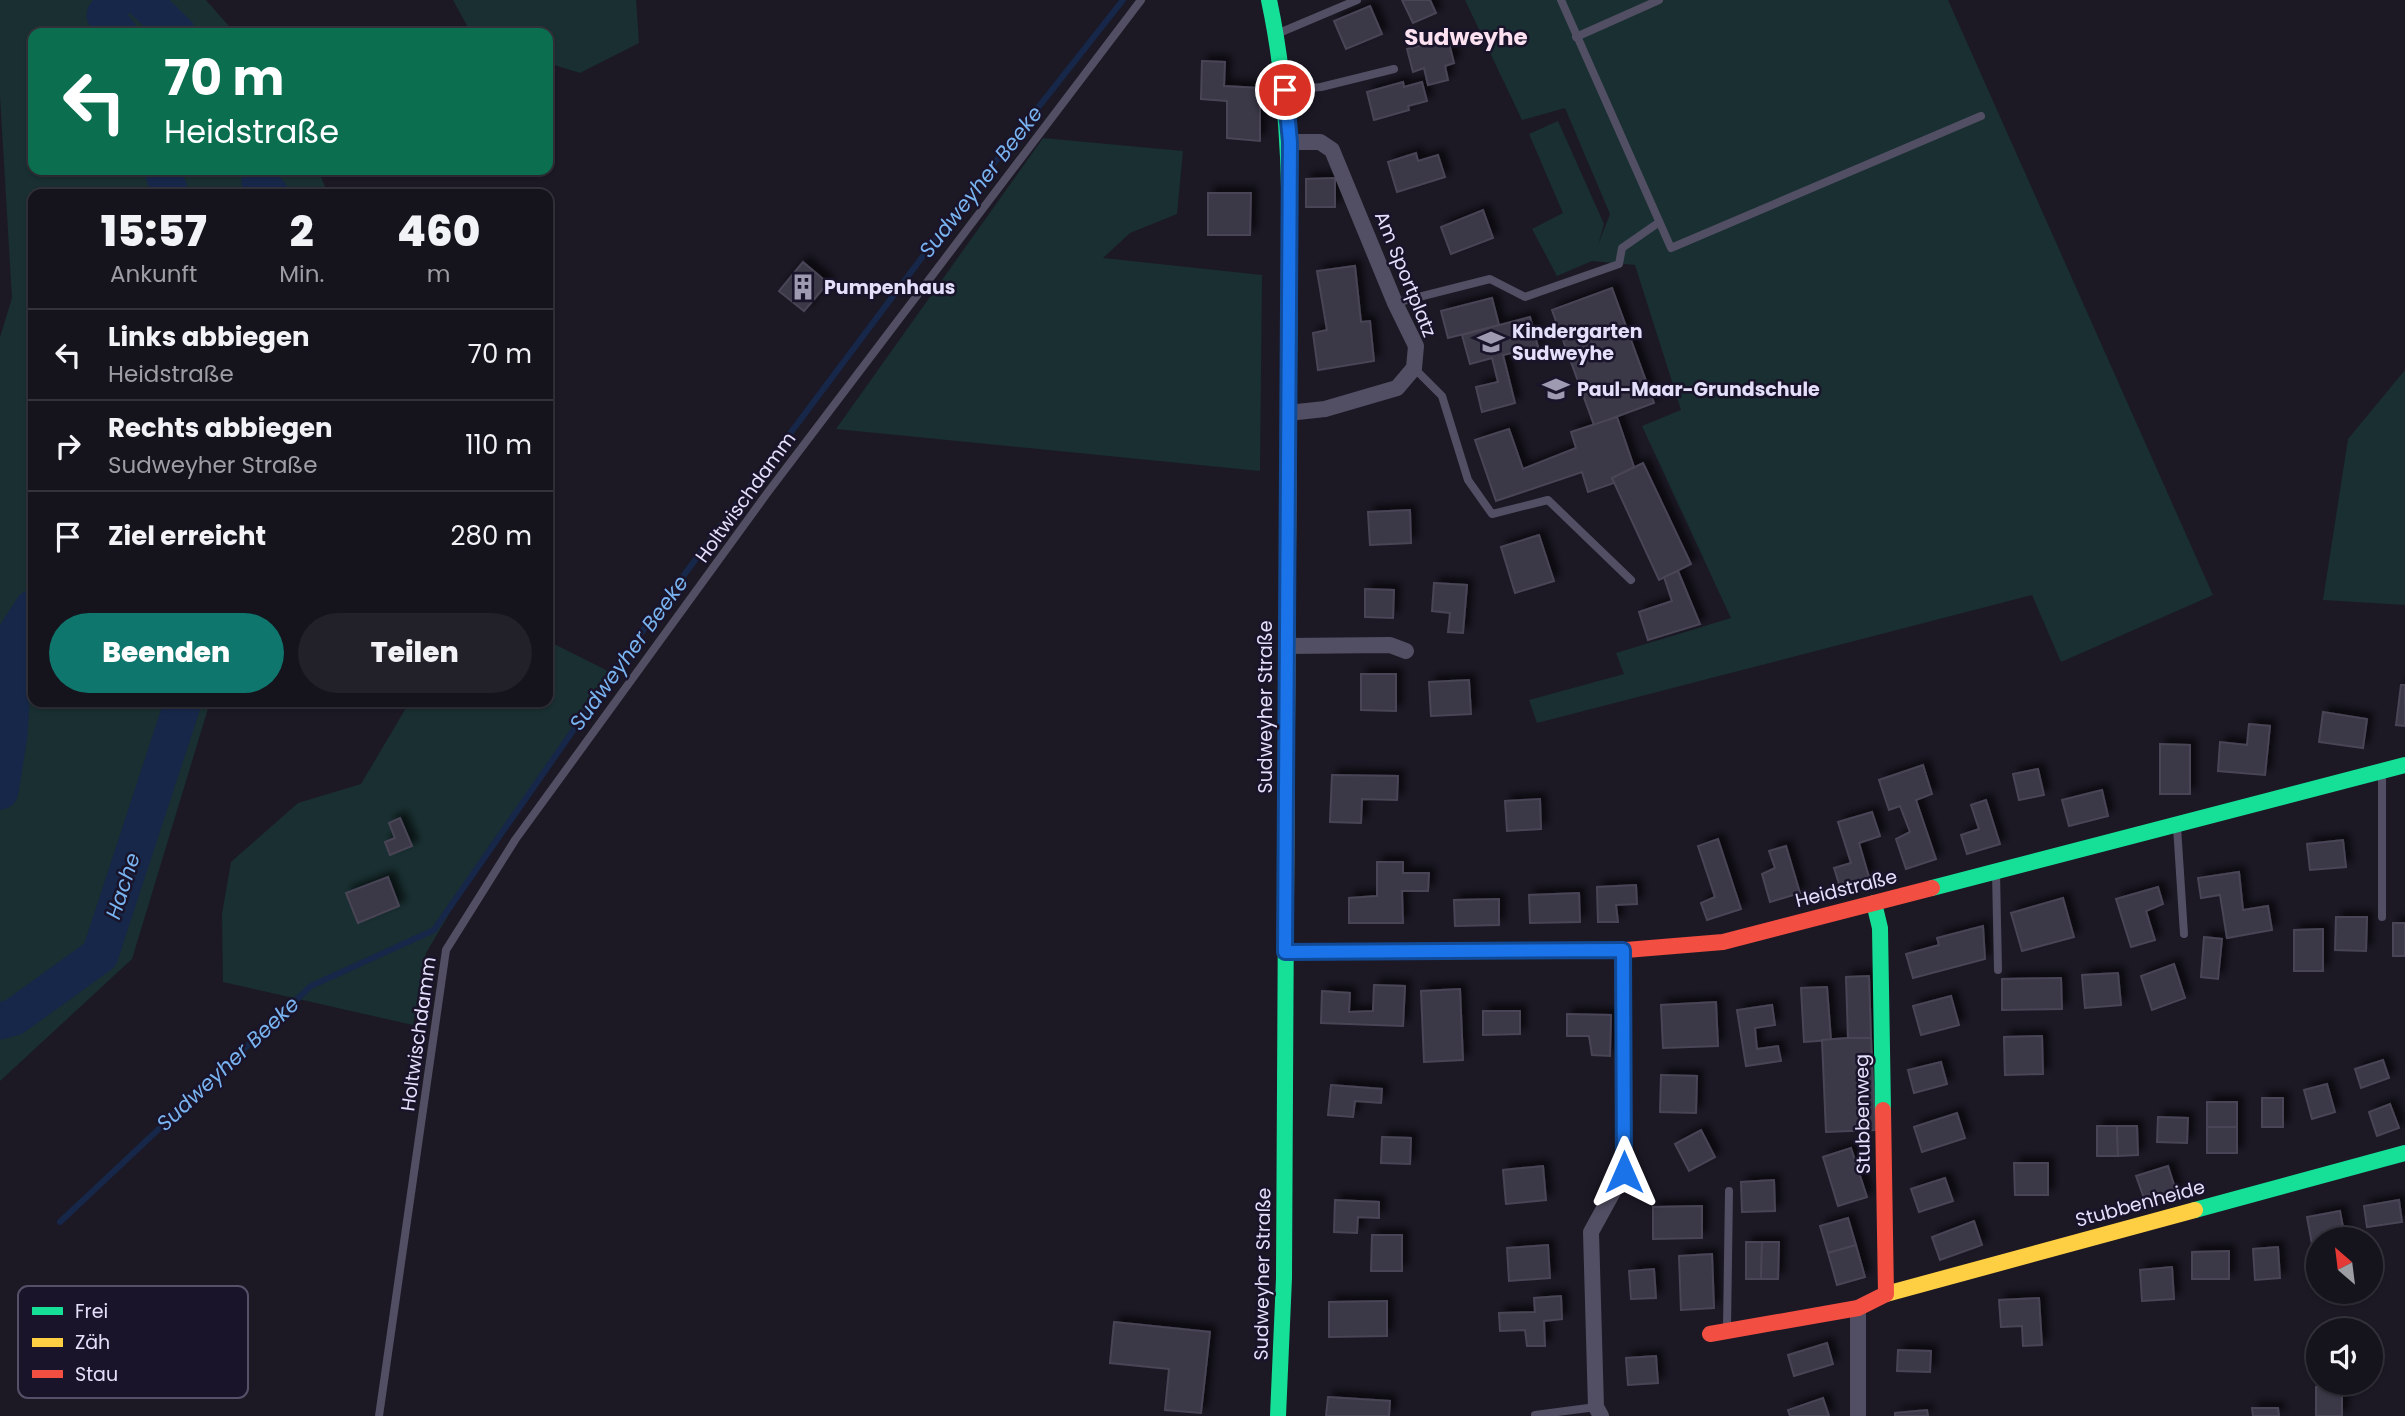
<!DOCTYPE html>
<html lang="de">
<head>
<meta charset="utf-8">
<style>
	:root { --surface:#15131c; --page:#222029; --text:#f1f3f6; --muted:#9d9ea3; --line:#34323b; --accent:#0f766e }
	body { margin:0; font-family:Poppins,sans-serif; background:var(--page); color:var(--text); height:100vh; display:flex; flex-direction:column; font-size:26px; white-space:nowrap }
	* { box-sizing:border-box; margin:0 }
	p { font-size:23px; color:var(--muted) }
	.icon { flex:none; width:38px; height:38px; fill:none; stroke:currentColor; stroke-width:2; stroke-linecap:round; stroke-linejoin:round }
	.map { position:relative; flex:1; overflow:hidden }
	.drawer { position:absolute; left:28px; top:189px; width:525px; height:518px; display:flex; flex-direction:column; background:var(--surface); border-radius:14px; box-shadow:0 2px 5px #0004,0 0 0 2px var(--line) }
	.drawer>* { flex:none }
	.banner { position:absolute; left:28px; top:28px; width:525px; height:147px; border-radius:14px; box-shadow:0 2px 5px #0004,0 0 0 2px var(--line); background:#0b6e4f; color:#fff; overflow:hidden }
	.needle { width:46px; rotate:332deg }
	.controls { position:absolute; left:2306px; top:1227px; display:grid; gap:14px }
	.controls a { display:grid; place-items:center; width:77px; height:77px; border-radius:50%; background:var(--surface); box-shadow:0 2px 5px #0004,0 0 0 2px var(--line); font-size:35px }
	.pin { position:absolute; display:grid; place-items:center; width:60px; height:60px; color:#fff; margin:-30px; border:4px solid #fff; border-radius:50%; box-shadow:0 2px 7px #0007 }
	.me { position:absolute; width:77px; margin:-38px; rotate:0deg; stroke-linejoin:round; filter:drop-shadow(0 0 5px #0008) }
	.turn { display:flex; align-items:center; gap:24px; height:147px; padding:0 21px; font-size:32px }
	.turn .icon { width:91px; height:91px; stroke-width:2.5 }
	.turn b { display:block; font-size:49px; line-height:60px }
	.eta { display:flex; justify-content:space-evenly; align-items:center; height:119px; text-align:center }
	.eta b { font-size:42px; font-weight:800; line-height:49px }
	.cta { display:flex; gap:14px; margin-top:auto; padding:14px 21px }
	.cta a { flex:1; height:80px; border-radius:42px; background:var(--accent); color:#fff; font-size:28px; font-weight:800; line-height:80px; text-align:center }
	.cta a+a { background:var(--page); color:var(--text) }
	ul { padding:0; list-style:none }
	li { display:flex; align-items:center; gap:21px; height:91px; padding:0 21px; border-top:2px solid var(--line) }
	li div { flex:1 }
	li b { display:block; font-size:26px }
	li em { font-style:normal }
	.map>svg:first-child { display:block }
</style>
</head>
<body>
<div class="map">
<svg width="2405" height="1416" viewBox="0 0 2405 1416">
	<defs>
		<filter id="shadow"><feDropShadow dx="6" dy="-6" stdDeviation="3.5" flood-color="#0009"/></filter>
	</defs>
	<rect width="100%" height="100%" fill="#1c1925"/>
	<g fill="#192f31">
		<polygon points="0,0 206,0 235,33 33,33 33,170 318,170 328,194 33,194 33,702 210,702 132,959 0,1081 0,337 12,298 0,96"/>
		<polygon points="453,0 636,0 639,43 580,73 548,63 548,33 471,33"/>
		<polygon points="1465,0 1948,0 2213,595 2061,662 2032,595 1537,723 1529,700 1624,674 1616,653 1731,618 1642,426 1681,410 1635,265 1592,261 1557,276 1532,229 1563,213 1529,134 1558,121 1604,224 1598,245 1610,214 1565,108 1522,120"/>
		<polygon points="1043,138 1183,151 1177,214 1130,233 1103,258 1262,275 1260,471 836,429"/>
		<polygon points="2405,370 2405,605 2323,600 2348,439"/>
		<polygon points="548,641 616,675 491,843 426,953 413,1025 223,982 222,914 231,862 298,803 361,784 406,708 405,702 548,702"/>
	</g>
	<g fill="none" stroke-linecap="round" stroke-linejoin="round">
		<polyline stroke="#162749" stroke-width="6" points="60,1222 311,986 434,930 651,619 962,204 1123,0"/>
		<g stroke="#162749" stroke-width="37">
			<polyline points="116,0 105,15 119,33"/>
			<polyline points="143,0 177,33"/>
			<polyline points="163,170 170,194"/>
			<polyline points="260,170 260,183 270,194"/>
			<polyline points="0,791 9,735 15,636 33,608"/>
			<polyline points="0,1021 14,1017 100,955 183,702"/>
		</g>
	</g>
	<g fill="#3b3846" stroke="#494556" stroke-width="2" filter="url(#shadow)">
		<polygon points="1402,0 1430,0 1436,13 1413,23"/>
		<polygon points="1370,6 1382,34 1346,49 1334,21"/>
		<polygon points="1448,39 1454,63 1445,66 1448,80 1428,85 1424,68 1413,72 1407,49"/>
		<polygon points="1202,61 1225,62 1224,86 1260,88 1260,141 1227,138 1227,101 1201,99"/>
		<polygon points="1403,82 1404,87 1422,82 1427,101 1408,106 1409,110 1374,120 1367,92"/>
		<polygon points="1416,153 1418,161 1438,155 1445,177 1397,192 1388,162"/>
		<polygon points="1335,178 1335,207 1306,207 1306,179"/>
		<polygon points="1208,193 1251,193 1250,235 1208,235"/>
		<polygon points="1483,210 1493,238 1451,254 1441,227"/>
		<polygon points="803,262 828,283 804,311 779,291"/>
		<polygon points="1355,266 1361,322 1370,321 1374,361 1318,370 1313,333 1327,330 1317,271"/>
		<polygon points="1612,288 1654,403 1594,425 1552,310"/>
		<polygon points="1492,298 1499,325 1448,338 1441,311"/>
		<polygon points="1530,317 1538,347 1503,355 1515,403 1482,412 1476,387 1498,382 1492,358 1470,364 1462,335"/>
		<polygon points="1617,417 1634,467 1612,478 1614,483 1588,492 1582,472 1496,501 1475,440 1509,429 1523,469 1576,448 1571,432"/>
		<polygon points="1643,463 1691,564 1659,580 1612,478"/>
		<polygon points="1410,510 1411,543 1370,545 1368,512"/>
		<polygon points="1539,535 1554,581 1515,593 1501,547"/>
		<polygon points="1678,571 1700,624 1648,640 1639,612 1672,601 1664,577"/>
		<polygon points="1434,583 1467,585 1463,633 1448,632 1450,613 1432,611"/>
		<polygon points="1365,589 1394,590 1393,618 1365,617"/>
		<polygon points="1361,674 1396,674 1396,711 1361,710"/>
		<polygon points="1469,680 1471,714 1431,716 1429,682"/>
		<polygon points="2401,685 2405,685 2405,726 2396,725"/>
		<polygon points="2323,712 2367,719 2363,748 2319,742"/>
		<polygon points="2249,724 2270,726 2265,775 2218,771 2220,742 2247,745"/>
		<polygon points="2160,744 2190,745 2190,794 2160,794"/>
		<polygon points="1923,765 1932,794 1916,800 1936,859 1906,869 1896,839 1910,832 1900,806 1889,810 1879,780"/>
		<polygon points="2038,769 2044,795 2019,800 2013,774"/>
		<polygon points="1332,775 1398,776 1397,800 1362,799 1361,823 1330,822"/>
		<polygon points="2102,790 2108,816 2069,826 2062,800"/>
		<polygon points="1540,799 1541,829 1507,831 1505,801"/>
		<polygon points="1986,800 2000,844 1967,854 1961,835 1979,829 1971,805"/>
		<polygon points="1872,812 1880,836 1859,843 1869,877 1840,887 1834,868 1851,863 1838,822"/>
		<polygon points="400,818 412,846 390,855 385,842 395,838 389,823"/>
		<polygon points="1718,839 1741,909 1707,920 1701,903 1715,897 1698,846"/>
		<polygon points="2343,840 2346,867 2310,870 2307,844"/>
		<polygon points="1786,846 1800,893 1770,902 1762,874 1775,868 1769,851"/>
		<polygon points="1377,862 1403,862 1403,873 1429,873 1428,891 1402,891 1403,923 1349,923 1349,898 1377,896"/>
		<polygon points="2239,872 2243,910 2268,906 2272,930 2227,938 2220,895 2201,898 2198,878"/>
		<polygon points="388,877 399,906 358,923 346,893"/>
		<polygon points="1636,885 1637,904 1616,905 1618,922 1598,922 1597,887"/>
		<polygon points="2158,887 2163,904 2146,911 2155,940 2131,947 2116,899"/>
		<polygon points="1579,893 1580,922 1530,923 1529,895"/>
		<polygon points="2063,898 2074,937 2022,951 2011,913"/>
		<polygon points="1499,899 1499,925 1455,926 1454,900"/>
		<polygon points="2336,917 2367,917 2366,951 2335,950"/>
		<rect x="2393" y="923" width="12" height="33"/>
		<polygon points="1983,926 1985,959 1913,978 1906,954 1939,945 1937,938"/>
		<polygon points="2323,929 2323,971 2294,971 2294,930"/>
		<polygon points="2204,937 2222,939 2218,979 2201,977"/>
		<polygon points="2174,964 2185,998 2152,1010 2141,976"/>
		<polygon points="2118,973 2121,1005 2085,1008 2082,975"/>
		<polygon points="1869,976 1871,1038 1848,1038 1846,977"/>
		<polygon points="2061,978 2062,1009 2002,1010 2002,979"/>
		<polygon points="1374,985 1405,986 1403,1026 1321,1023 1322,991 1350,993 1349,1012 1373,1011"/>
		<polygon points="1827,987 1831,1040 1804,1042 1801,988"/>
		<polygon points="1460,989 1463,1060 1424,1062 1421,991"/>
		<polygon points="1951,996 1959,1025 1921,1035 1913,1006"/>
		<polygon points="1716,1002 1718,1046 1663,1048 1661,1005"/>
		<polygon points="1772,1005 1775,1025 1755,1028 1757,1049 1778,1046 1781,1061 1746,1066 1737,1010"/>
		<polygon points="1483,1011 1520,1011 1520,1034 1483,1035"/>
		<polygon points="1567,1014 1611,1015 1610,1056 1592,1055 1589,1036 1567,1036"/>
		<polygon points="2042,1036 2043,1074 2005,1075 2004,1037"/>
		<polygon points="1848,1038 1871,1038 1875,1130 1826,1132 1822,1040"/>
		<polygon points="2383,1060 2389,1078 2361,1088 2355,1069"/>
		<polygon points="1941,1062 1947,1084 1914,1093 1908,1070"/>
		<polygon points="1661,1075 1697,1076 1696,1113 1660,1112"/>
		<polygon points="2327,1084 2335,1112 2312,1119 2304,1090"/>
		<polygon points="1331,1085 1382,1089 1381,1103 1355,1101 1353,1117 1328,1115"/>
		<rect x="2262" y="1098" width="21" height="29"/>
		<rect x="2207" y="1102" width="30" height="25"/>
		<polygon points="2390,1104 2399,1128 2377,1136 2369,1112"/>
		<polygon points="1957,1113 1965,1138 1922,1152 1914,1127"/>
		<polygon points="2158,1117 2188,1118 2187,1143 2157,1142"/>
		<polygon points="2097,1126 2117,1126 2118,1156 2097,1156"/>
		<polygon points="2117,1126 2137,1126 2138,1155 2118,1156"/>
		<rect x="2207" y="1127" width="30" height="26"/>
		<polygon points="1701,1130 1715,1157 1689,1171 1675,1144"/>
		<polygon points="1382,1137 1411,1138 1410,1164 1381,1163"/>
		<polygon points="1851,1148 1867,1197 1838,1206 1823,1157"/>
		<polygon points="2014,1163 2048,1163 2048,1195 2015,1195"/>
		<polygon points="1543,1166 1546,1200 1506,1204 1503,1170"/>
		<polygon points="2168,1166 2176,1191 2145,1201 2136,1176"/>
		<polygon points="1945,1178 1953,1201 1919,1212 1911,1189"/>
		<polygon points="1774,1180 1775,1211 1742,1212 1741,1182"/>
		<polygon points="1335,1200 1379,1202 1379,1218 1358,1217 1357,1233 1334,1232"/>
		<polygon points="2399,1200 2402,1222 2367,1227 2364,1206"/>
		<polygon points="1702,1206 1702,1238 1653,1239 1653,1207"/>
		<polygon points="2340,1211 2345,1238 2319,1239 2319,1243 2312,1244 2307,1217"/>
		<polygon points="1848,1218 1856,1245 1828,1253 1820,1226"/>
		<polygon points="1974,1221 1982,1245 1940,1260 1932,1237"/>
		<polygon points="1372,1235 1402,1235 1402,1271 1371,1271"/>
		<polygon points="1746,1242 1762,1242 1761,1279 1746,1279"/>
		<polygon points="1762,1242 1779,1242 1778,1279 1761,1279"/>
		<polygon points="1548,1245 1550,1278 1509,1281 1507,1248"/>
		<polygon points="1856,1245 1865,1277 1837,1285 1828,1253"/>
		<polygon points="2278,1247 2280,1278 2255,1280 2253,1249"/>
		<polygon points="2229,1251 2229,1279 2192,1279 2192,1252"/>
		<polygon points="1712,1254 1714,1308 1681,1310 1679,1256"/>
		<polygon points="2172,1267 2174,1299 2142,1301 2140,1270"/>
		<polygon points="1654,1269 1656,1298 1631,1299 1629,1271"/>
		<polygon points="1561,1296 1562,1319 1544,1321 1545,1346 1527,1346 1525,1330 1500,1331 1499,1313 1535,1312 1534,1298"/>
		<polygon points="2039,1298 2042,1345 2023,1346 2022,1326 2001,1327 1999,1300"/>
		<polygon points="1387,1301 1387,1336 1329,1337 1329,1302"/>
		<polygon points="1114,1322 1210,1332 1201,1413 1165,1410 1169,1369 1110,1363"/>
		<polygon points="1827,1343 1833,1364 1794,1376 1788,1355"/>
		<polygon points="1898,1350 1931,1351 1930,1372 1897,1371"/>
		<polygon points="1656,1356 1658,1383 1628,1385 1626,1358"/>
		<rect x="2316" y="1387" width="26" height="29"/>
		<polygon points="1328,1397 1390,1401 1389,1416 1326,1416"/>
		<polygon points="1823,1398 1829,1416 1790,1416 1788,1410"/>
		<polygon points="2252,1408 2278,1408 2279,1416 2253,1416"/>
		<polygon points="1927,1410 1928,1416 1895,1416 1895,1413"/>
	</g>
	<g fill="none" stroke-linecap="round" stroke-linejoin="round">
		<g stroke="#524f64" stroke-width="8">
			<polyline points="1561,0 1671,248 1981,116"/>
			<polyline points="1279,33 1357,0"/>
			<polyline points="1576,37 1659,0"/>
			<polyline points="1288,90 1321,87 1394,69"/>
			<polyline points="1395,303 1490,279 1525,297 1619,264 1622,248 1658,223"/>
			<polyline points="1414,368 1442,396 1468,480 1492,514 1548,500 1631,580"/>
			<polyline points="2382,774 2382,917"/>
			<polyline points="2177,827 2184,934"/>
			<polyline points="1996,872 1998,970"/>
			<polyline points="1727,1328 1729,1191"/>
			<polyline points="1535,1415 1596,1407"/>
			<polyline points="379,1416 446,950 515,840 768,492 1141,0"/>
		</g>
		<g stroke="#524f64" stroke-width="16">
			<polyline points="1288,413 1325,409 1397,388 1414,368 1416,346 1395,303 1332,150 1320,142 1290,142"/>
			<polyline points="1286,646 1390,645 1406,651"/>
			<polyline points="1601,1416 1596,1407 1591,1232 1624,1172 1623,950"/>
			<polyline points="1858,1416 1858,1308"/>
		</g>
		<g stroke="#16e098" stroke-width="16">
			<path d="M1269,0C1296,126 1289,251 1289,380"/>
			<polyline points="1932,888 2405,765"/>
			<polyline points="1874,903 1880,928 1883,1110"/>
			<polyline points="1285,952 1626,950"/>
			<polyline points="2195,1210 2405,1153"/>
			<polyline points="1278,1416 1284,1278 1286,899"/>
		</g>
		<g stroke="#ffcf43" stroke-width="16">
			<polyline points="1286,899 1289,380"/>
			<polyline points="1886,1294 2195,1210"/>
		</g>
		<g stroke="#f24e42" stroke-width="16">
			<polyline points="1626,950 1723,942 1932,888"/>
			<polyline points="1710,1334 1858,1308 1886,1294 1883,1110"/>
		</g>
	</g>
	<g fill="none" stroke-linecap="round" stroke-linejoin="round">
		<g stroke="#114b97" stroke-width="18">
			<polyline id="route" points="1285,90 1290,142 1285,952 1623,950 1624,1172"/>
		</g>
		<use href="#route" stroke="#1a73e8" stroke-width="12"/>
	</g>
	<defs>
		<g id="building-bare" transform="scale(2.1)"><path d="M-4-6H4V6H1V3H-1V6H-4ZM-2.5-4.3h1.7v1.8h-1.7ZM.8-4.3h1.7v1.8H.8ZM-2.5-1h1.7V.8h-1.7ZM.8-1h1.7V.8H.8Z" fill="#9e9ab1" stroke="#19142a" stroke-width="2.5" paint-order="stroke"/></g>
		<g id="school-bare" transform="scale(2.1)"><path d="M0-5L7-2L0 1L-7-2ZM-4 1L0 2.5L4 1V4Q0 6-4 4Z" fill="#9e9ab1" stroke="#19142a" stroke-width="2.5" paint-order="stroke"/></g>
	</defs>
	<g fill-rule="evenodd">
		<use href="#building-bare" x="803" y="287"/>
		<use href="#school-bare" x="1491" y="342"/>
		<use href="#school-bare" x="1556" y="389"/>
	</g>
	<g text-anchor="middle" stroke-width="5" stroke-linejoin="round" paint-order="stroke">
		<g font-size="19" fill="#e4e0fc" stroke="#19142a">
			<text transform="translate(1406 274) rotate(68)" y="7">Am Sportplatz</text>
			<text transform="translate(745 497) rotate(-54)" y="7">Holtwischdamm</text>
			<text transform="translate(1265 707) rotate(-90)" y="7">Sudweyher Straße</text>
			<text transform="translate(1846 888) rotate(-14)" y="7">Heidstraße</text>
			<text transform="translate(418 1034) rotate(-82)" y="7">Holtwischdamm</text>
			<text transform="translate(1862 1114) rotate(-91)" y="7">Stubbenweg</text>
			<text transform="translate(2140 1203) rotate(-15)" y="7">Stubbenheide</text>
			<text transform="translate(1262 1274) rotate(-89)" y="7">Sudweyher Straße</text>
		</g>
		<g font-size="19" font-weight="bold" fill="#e4e0fc" stroke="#19142a" text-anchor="start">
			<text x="824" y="294">Pumpenhaus</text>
			<text x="1512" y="338">Kindergarten<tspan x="1512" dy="22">Sudweyhe</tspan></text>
			<text x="1577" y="396">Paul-Maar-Grundschule</text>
		</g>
		<g font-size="21" font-style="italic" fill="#79b4f1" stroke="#19142a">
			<text transform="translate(981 182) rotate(-52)" y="7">Sudweyher Beeke</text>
			<text transform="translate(629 653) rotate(-54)" y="7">Sudweyher Beeke</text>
			<text transform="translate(123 886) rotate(-72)" y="7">Hache</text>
			<text transform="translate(228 1064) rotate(-43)" y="7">Sudweyher Beeke</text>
		</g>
		<g font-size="23" font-weight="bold" fill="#fce2f1" stroke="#19142a">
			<text x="1466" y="45">Sudweyhe</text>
		</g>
	</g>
	<rect x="18" y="1286" width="230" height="112" rx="10" fill="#19142a" stroke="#565169" stroke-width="2"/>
	<rect x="32" y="1307" width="31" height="8" fill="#16e098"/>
	<rect x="32" y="1338" width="31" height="9" fill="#ffcf43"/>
	<rect x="32" y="1370" width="31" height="8" fill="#f24e42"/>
	<g font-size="19" fill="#e4e0fc">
		<text x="75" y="1318">Frei</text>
		<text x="75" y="1349">Zäh</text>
		<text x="75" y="1381">Stau</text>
	</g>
</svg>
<div class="controls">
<a><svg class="needle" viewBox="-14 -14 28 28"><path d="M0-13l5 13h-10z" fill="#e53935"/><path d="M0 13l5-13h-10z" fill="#9d9ea3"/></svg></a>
<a><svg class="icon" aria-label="sound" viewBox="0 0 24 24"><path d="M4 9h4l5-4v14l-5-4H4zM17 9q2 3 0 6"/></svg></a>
</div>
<div class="pin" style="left:1285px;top:90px;background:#d93025"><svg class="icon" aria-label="arrive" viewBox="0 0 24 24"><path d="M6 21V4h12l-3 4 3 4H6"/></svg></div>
<svg class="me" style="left:1624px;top:1172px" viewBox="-20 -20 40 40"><path d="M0-17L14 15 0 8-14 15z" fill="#1a73e8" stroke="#fff" stroke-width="4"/></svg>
<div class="banner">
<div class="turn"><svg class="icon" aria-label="left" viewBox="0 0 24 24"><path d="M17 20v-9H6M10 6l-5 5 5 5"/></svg><div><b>70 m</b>Heidstraße</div></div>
</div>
<section class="drawer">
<div class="eta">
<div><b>15:57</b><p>Ankunft</p></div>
<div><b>2</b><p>Min.</p></div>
<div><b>460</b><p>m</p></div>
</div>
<ul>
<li><svg class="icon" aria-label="left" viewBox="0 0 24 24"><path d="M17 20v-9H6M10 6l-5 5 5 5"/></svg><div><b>Links abbiegen</b><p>Heidstraße</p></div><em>70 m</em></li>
<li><svg class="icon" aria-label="right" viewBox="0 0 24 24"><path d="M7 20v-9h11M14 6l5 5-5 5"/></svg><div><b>Rechts abbiegen</b><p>Sudweyher Straße</p></div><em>110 m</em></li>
<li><svg class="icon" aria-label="arrive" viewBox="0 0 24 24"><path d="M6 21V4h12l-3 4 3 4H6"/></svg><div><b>Ziel erreicht</b></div><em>280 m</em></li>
</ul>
<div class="cta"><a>Beenden</a><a>Teilen</a></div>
</section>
</div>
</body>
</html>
